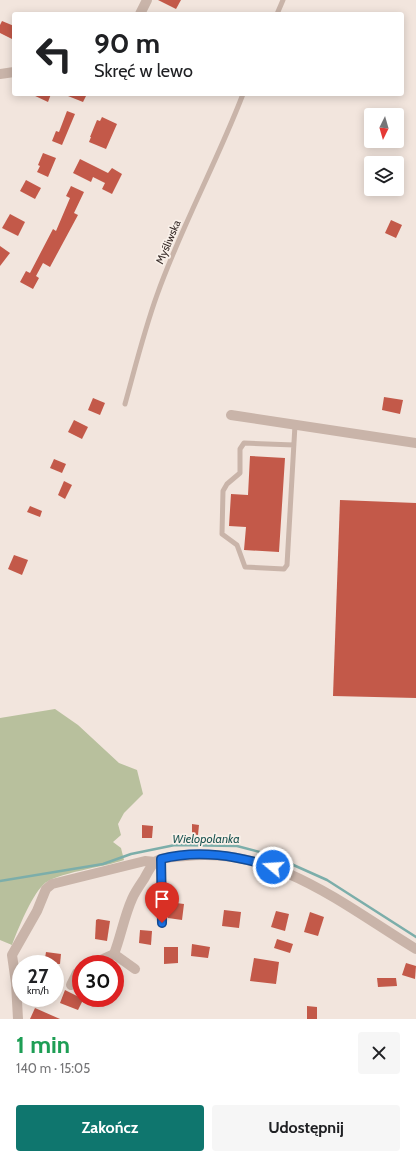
<!DOCTYPE html>
<html lang="pl">
<head>
<meta charset="utf-8">
<style>
	:root { --surface:#fff; --page:#f6f6f6; --text:#202124; --muted:#757577; --accent:#0f766e }
	body { margin:0; font-family:Cabin,sans-serif; background:var(--page); color:var(--text); height:100vh; display:flex; flex-direction:column; font-size:15px; white-space:nowrap }
	* { box-sizing:border-box; margin:0 }
	p { font-size:13px; color:var(--muted) }
	.icon { flex:none; width:22px; height:22px; fill:none; stroke:currentColor; stroke-width:2; stroke-linecap:round; stroke-linejoin:round }
	.map { position:relative; height:1019px; overflow:hidden }
	.panel { display:flex; flex-direction:column; background:var(--surface); flex:1 }
	.panel>* { flex:none }
	.banner { position:absolute; left:12px; top:12px; width:392px; height:84px; border-radius:4px; box-shadow:0 2px 10px #0003; background:#fff; color:var(--text); overflow:hidden }
	.needle { width:26px; rotate:185deg }
	.buttons { position:absolute; left:364px; top:108px; display:grid; gap:8px }
	.buttons a { display:grid; place-items:center; width:40px; height:40px; border-radius:4px; background:var(--surface); box-shadow:0 2px 10px #0003; font-size:20px }
	.speed { position:absolute; left:12px; top:955px; display:flex; gap:8px; font-size:20px; font-weight:700; text-align:center }
	.speed>* { display:grid; place-content:center; width:52px; height:52px; border-radius:50%; background:var(--surface); box-shadow:0 2px 10px #0003; line-height:1 }
	.speed small { font-size:10px; font-weight:400 }
	.speed .limit { border:6px solid #d22; background:#fff; color:#111 }
	.pin { position:absolute; display:grid; place-items:center; width:34px; height:34px; color:#fff; margin:-41px -17px; border-radius:50% 50% 50% 0; rotate:-45deg; box-shadow:0 0 4px #0007 }
	.pin .icon { rotate:45deg }
	.me { position:absolute; width:44px; margin:-22px; rotate:288deg; stroke-linejoin:round; filter:drop-shadow(0 0 3px #0008) }
	.turn { display:flex; align-items:center; gap:14px; height:84px; padding:0 16px; font-size:18px }
	.turn .icon { width:52px; height:52px; stroke-width:2.5 }
	.turn b { display:block; font-size:28px; line-height:34px }
	.round { display:grid; place-items:center; flex:none; width:42px; height:42px; border-radius:4px; background:var(--page) }
	.head { display:flex; align-items:center; justify-content:space-between; height:68px; padding:0 16px }
	h1 { font-size:24px; font-weight:800; line-height:30px; color:#1e9e55 }
	.button { display:flex; gap:8px; margin-top:auto; padding:8px 16px }
	.button a { flex:1; height:46px; border-radius:4px; background:var(--accent); color:#fff; font-size:16px; font-weight:800; line-height:46px; text-align:center }
	.button a+a { background:var(--page); color:var(--text) }
	.map>svg:first-child { display:block }
</style>
</head>
<body>
<div class="map">
<svg width="416" height="1019" viewBox="0 0 416 1019">
	<rect width="100%" height="100%" fill="#f2e5dd"/>
	<path fill="#b8c09d" d="M55,709L78,725L119,763L137,770L143,794L124,813L118,824L121,835L113,842L121,848L124,860C105,867 54,873 43,885C31,897 18,929 12,945L0,940V718Z"/>
	<g fill="none" stroke-linecap="round" stroke-linejoin="round">
		<polyline stroke="#7caeaa" stroke-width="2.5" points="0,881 103,864 131,854 175,845 237,846 271,855 327,880 416,937"/>
	</g>
	<g fill="#c35949">
		<polygon points="158,0 181,0 176,9"/>
		<polygon points="2,21 14,26 14,40 0,33 0,25"/>
		<polygon points="31,94 51,94 48,102"/>
		<polygon points="63,94 87,94 83,102"/>
		<polygon points="67,111 75,114 62,145 52,141 56,131 59,132"/>
		<polygon points="102,117 117,124 106,149 89,142 91,137 90,137 97,120 100,121"/>
		<polygon points="43,153 56,158 48,177 37,172 40,166 38,165"/>
		<polygon points="80,159 108,173 112,168 122,174 112,194 102,189 105,183 93,177 91,182 73,173"/>
		<polygon points="26,180 41,188 35,199 20,191"/>
		<polygon points="71,186 84,192 74,213 78,215 50,267 43,263 36,276 39,278 33,289 20,282 26,271 30,273 53,229 56,231 70,198 66,196"/>
		<polygon points="10,214 25,222 18,236 2,228"/>
		<polygon points="391,220 402,225 396,238 385,233"/>
		<polygon points="0,246 10,253 0,266"/>
		<polygon points="384,397 403,400 400,414 382,410"/>
		<polygon points="93,398 105,403 100,415 88,410"/>
		<polygon points="74,420 88,427 82,439 68,432"/>
		<polygon points="250,456 285,458 279,552 244,550 246,527 229,526 231,494 248,495"/>
		<polygon points="54,459 66,464 62,473 50,468"/>
		<polygon points="64,481 72,485 65,499 58,495"/>
		<polygon points="340,500 416,503 416,698 333,696"/>
		<polygon points="30,506 42,511 40,517 27,512"/>
		<polygon points="14,555 28,560 22,575 8,569"/>
		<polygon points="192,824 199,825 198,835 192,834"/>
		<polygon points="142,825 153,826 152,838 142,838"/>
		<polygon points="169,902 184,904 182,920 168,918"/>
		<polygon points="224,910 241,912 239,928 222,926"/>
		<polygon points="276,911 289,914 285,931 271,927"/>
		<polygon points="310,912 324,917 318,936 304,932"/>
		<polygon points="98,919 110,921 107,941 95,939 96,920"/>
		<polygon points="140,930 152,931 151,945 139,943"/>
		<polygon points="277,939 293,944 290,953 274,948"/>
		<polygon points="192,944 210,947 208,958 191,956"/>
		<polygon points="164,947 178,947 178,963 164,964"/>
		<polygon points="46,952 61,954 60,964 44,964"/>
		<polygon points="254,958 279,962 276,984 250,981"/>
		<polygon points="406,963 416,966 415,979 402,975"/>
		<polygon points="115,977 123,978 122,987 115,986"/>
		<polygon points="377,978 396,978 397,986 378,987"/>
		<polygon points="65,990 81,998 104,998 102,1006 82,1002 78,1010 60,1003"/>
		<polygon points="307,1006 317,1007 317,1019 307,1019"/>
		<polygon points="35,1008 60,1019 30,1019"/>
	</g>
	<g fill="none" stroke-linecap="round" stroke-linejoin="round">
		<g stroke="#c9b4a9" stroke-width="5">
			<polyline points="277,14 283,0"/>
			<path d="M125,404C135,368 144,331 157,295C181,227 217,162 243,94"/>
			<polyline points="294,445 244,443 240,449 240,473 227,484 223,491 222,534 237,545 245,567 284,569 287,565 295,425"/>
		</g>
		<g stroke="#c9b4a9" stroke-width="10">
			<polyline points="140,14 147,0"/>
			<polyline points="0,74 14,72"/>
			<polyline points="231,415 416,443"/>
			<polyline points="161,859 162,923"/>
			<polyline points="114,954 135,969"/>
			<path d="M92,964L114,954C121,936 124,917 132,899C135,892 140,885 144,879C147,874 150,867 154,863C161,856 176,857 186,856C274,846 345,906 416,949"/>
			<polyline points="71,985 77,973 81,970"/>
			<polyline points="18,1019 16,983 12,955 37,911 46,889 52,884 145,861 155,862"/>
		</g>
	</g>
	<g fill="none" stroke-linecap="round" stroke-linejoin="round">
		<g stroke="#114b97" stroke-width="10">
			<path id="route" d="M162,923L161,859C199,849 237,856 273,867"/>
		</g>
		<use href="#route" stroke="#1a73e8" stroke-width="7"/>
	</g>
	<g text-anchor="middle" stroke-width="3.5" stroke-linejoin="round" paint-order="stroke">
		<g font-size="11" fill="#372b28" stroke="#f9f0e9">
			<text transform="translate(168 242) rotate(-67)" y="4">Myśliwska</text>
		</g>
		<g font-size="12" font-style="italic" fill="#1f5754" stroke="#f9f0e9">
			<text x="206" y="843">Wielopolanka</text>
		</g>
	</g>
</svg>
<div class="buttons">
<a><svg class="needle" viewBox="-14 -14 28 28"><path d="M0-13l5 13h-10z" fill="#e53935"/><path d="M0 13l5-13h-10z" fill="#757577"/></svg></a>
<a><svg class="icon" aria-label="layers" viewBox="0 0 24 24"><path d="M12 4l9 5-9 5-9-5zM3 14l9 5 9-5"/></svg></a>
</div>
<div class="speed"><div>27<small>km/h</small></div><div class="limit">30</div></div>
<div class="pin" style="left:162px;top:923px;background:#d93025"><svg class="icon" aria-label="arrive" viewBox="0 0 24 24"><path d="M6 21V4h12l-3 4 3 4H6"/></svg></div>
<svg class="me" style="left:273px;top:867px" viewBox="-20 -20 40 40"><circle r="17" fill="#1a73e8" stroke="#fff" stroke-width="3"/><path d="M0-11L8 9 0 5-8 9z" fill="#fff"/></svg>
<div class="banner">
<div class="turn"><svg class="icon" aria-label="left" viewBox="0 0 24 24"><path d="M17 20v-9H6M10 6l-5 5 5 5"/></svg><div><b>90 m</b>Skręć w lewo</div></div>
</div>
</div>
<section class="panel">
<div class="head"><div><h1>1 min</h1><p>140 m · 15:05</p></div><a class="round"><svg class="icon" aria-label="close" viewBox="0 0 24 24"><path d="M6 6l12 12M18 6L6 18"/></svg></a></div>
<div class="button"><a>Zakończ</a><a>Udostępnij</a></div>
</section>
</body>
</html>
